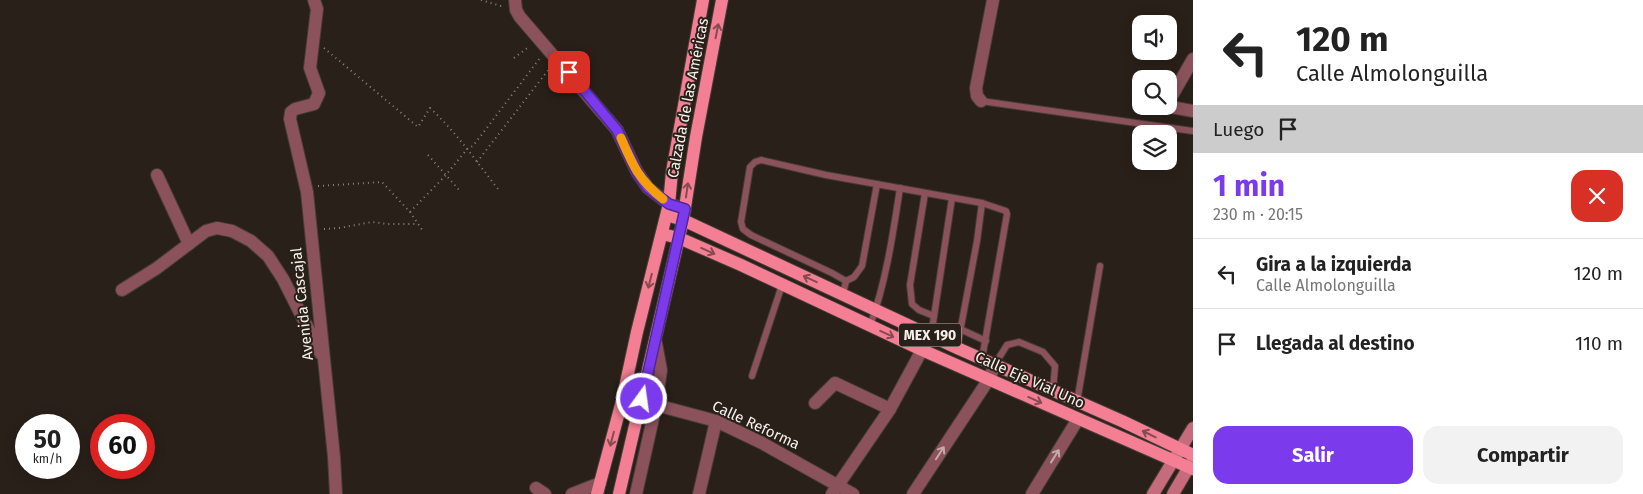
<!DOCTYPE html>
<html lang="es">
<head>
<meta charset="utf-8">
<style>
	:root { --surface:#fff; --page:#f2f2f2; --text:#222; --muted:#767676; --line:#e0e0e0; --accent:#7c3aed }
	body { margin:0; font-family:"Fira Sans",sans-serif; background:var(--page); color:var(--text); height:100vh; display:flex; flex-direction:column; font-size:19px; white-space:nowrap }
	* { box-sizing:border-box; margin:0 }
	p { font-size:16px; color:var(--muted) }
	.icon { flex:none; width:28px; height:28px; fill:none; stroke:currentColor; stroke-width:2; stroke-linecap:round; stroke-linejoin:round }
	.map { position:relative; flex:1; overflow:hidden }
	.sheet { display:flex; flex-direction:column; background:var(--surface); width:450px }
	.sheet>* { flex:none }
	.guide { background:#fff; color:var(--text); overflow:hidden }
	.buttons { position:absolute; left:1132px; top:15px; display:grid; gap:10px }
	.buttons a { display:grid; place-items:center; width:45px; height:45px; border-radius:10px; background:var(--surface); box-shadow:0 2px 12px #0003; font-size:25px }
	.speed { position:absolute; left:15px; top:414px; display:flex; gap:10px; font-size:25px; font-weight:700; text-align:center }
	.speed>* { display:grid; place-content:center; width:65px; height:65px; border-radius:50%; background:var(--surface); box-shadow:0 2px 12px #0003; line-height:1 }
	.speed small { font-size:12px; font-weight:400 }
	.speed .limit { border:8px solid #d22; background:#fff; color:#111 }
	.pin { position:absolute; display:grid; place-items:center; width:42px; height:42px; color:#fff; margin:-21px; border-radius:10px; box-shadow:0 2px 8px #0006 }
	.me { position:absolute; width:55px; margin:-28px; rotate:14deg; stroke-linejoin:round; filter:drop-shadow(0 0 4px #0008) }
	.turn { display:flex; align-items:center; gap:18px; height:105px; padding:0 20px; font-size:22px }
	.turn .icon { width:65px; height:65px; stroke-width:2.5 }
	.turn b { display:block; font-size:35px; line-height:42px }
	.then { display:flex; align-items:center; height:48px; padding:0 20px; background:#0003; gap:10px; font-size:19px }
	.round { display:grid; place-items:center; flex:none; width:52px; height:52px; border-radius:15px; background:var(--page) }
	.overview { display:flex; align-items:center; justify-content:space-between; height:85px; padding:0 20px }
	h1 { font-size:30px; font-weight:700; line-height:38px; color:var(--accent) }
	.button { display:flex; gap:10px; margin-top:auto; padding:10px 20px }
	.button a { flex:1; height:58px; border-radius:15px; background:var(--accent); color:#fff; font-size:20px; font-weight:700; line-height:58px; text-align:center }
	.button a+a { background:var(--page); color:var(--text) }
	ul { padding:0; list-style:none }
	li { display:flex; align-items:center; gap:15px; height:70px; padding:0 20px; border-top:1px solid var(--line) }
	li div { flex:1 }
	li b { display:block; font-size:19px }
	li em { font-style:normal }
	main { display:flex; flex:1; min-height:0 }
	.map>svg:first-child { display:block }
</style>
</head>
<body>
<main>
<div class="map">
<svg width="1193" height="494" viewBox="0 0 1193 494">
	<rect width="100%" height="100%" fill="#292019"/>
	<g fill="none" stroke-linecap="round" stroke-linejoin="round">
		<g stroke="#463d36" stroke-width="8">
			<g id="lane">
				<polyline points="981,101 1193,131"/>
				<polyline points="925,193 910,285 912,304 919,310 934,316"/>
				<polyline points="846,281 854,277 862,266 877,184"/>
				<polyline points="843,294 846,281 832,273 751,235 743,229 741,222 750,167 755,162 761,160 826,175 982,203 1006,211 1007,214 982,359"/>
				<path d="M870,326C886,282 893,234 900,188"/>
				<polyline points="960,329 986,341"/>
				<polyline points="931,336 952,198"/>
				<polyline points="957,348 977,241 982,203"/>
				<polyline points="995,364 1007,345 1019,342 1043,352 1055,366 1053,391"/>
				<polyline points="752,376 782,285"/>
				<polyline points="1077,402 1100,266"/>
			</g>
		</g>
		<g stroke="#463d36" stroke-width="14">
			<g id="street">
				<polyline points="314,0 317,9 310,68 319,93 314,104 295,109 291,112 290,119 307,192 334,457 336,494"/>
				<polyline points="515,0 516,10 520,17 617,130 637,172 648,188 669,204 685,209"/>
				<polyline points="981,101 977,96 976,88 993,0"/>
				<polyline points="1169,101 1193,59"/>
				<polyline points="1166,106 1193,111"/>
				<polyline points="157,175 189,244"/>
				<polyline points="122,290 157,268 206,231 217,228 232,231 251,241 268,256 283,279 321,354"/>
				<polyline points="815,403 835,383 890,409"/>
				<polyline points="656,405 716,421 762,443 853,494"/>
				<polyline points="536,488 545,494"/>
				<polyline points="572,494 600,483"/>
				<polyline points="636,494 656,405 661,370 656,343"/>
				<polyline points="699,494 716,421"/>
				<polyline points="832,494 890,409 922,350"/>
				<polyline points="913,494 989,379 995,364"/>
				<polyline points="1032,494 1078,419"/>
			</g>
		</g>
		<g stroke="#463d36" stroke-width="14">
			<g id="secondary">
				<polyline points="1153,494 1193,428"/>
				<polyline points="1173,494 1193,460"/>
			</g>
		</g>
		<g stroke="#463d36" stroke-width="14">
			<g id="primary">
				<polyline points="667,215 683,220 957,348 1124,422 1193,455"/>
				<polyline points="662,234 679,238 741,265 922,350 1193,469"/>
				<polyline points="597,494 622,401 637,332 669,204 672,172 703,0"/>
				<polyline points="619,494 683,220 696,137 722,0"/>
			</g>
		</g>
		<g stroke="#8a837d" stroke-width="2" stroke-dasharray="1 4" stroke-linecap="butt">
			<polyline points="481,0 504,7"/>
			<path d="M324,48L418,127L430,108C456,132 476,161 498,189"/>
			<polyline points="514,58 530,46"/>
			<polyline points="555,87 560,81"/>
			<polyline points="428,155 460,191"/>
			<polyline points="477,162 549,69"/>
			<polyline points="318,186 382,182 410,212 423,231"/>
			<polyline points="410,212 446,175 468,148 473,146 540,58"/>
			<polyline points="324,229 339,228 372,222 388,224 418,224"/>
		</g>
		<use href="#lane" stroke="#8b525c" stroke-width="6"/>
		<use href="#street" stroke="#8b525c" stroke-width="12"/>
		<use href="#secondary" stroke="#c66b7c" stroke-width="12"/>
		<use href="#primary" stroke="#f47f95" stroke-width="12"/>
	</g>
	<defs><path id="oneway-shaft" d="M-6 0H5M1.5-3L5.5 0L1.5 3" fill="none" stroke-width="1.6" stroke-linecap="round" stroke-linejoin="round" transform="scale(1.25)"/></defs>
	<g stroke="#844b51">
		<use href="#oneway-shaft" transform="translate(717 31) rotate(-79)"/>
		<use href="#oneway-shaft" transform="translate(687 190) rotate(-82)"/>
		<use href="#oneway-shaft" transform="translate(708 251) rotate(24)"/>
		<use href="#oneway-shaft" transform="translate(810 279) rotate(-155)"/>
		<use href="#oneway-shaft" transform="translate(650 281) rotate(104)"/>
		<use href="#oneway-shaft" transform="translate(887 334) rotate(25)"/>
		<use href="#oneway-shaft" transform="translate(1035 400) rotate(24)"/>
		<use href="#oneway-shaft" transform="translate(1149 434) rotate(-154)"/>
		<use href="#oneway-shaft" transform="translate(612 439) rotate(105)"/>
	</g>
	<g stroke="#c6a9ab">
		<use href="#oneway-shaft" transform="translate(940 453) rotate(-57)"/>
		<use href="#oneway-shaft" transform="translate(1055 456) rotate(-58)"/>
	</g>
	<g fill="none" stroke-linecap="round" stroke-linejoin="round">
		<g stroke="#51269a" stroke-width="12">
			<polyline id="route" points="569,72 617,130 637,172 648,188 669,204 685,209 642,399"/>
		</g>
		<use href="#route" stroke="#7c3aed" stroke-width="9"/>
		<path stroke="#f59e0b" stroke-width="9" d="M621,138C633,166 639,180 663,199"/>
	</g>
	<g text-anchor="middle" stroke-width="4" stroke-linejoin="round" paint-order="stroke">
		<rect fill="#292019" stroke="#b8b2ac" stroke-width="1" x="899" y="323.5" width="62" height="23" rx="4"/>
		<g font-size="14" font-weight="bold" fill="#f6f0eb">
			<text x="930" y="340">MEX 190</text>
		</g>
		<g font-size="15" fill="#f6f0eb" stroke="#292019">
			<text transform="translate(688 98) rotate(-79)" y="5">Calzada de las Américas</text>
			<text transform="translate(302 304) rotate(-96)" y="5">Avenida Cascajal</text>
			<text transform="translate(1030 380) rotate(24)" y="5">Calle Eje Vial Uno</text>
			<text transform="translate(756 425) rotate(25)" y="5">Calle Reforma</text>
		</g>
	</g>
</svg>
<div class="buttons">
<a><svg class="icon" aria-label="sound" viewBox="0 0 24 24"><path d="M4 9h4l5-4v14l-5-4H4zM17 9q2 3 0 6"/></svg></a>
<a><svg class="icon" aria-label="search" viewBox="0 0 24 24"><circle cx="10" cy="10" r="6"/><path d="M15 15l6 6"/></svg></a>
<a><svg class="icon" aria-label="layers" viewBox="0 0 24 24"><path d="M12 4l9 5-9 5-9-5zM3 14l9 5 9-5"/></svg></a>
</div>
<div class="speed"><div>50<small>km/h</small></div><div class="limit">60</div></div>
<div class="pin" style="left:569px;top:72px;background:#d93025"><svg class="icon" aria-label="arrive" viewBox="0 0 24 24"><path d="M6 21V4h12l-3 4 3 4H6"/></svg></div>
<svg class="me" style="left:642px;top:399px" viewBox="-20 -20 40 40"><circle r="17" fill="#7c3aed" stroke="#fff" stroke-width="3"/><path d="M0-11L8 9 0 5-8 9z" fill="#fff"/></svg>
</div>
<section class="sheet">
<div class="guide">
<div class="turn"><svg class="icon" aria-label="left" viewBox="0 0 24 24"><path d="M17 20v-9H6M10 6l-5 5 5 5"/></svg><div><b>120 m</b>Calle Almolonguilla</div></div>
<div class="then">Luego<svg class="icon" aria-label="arrive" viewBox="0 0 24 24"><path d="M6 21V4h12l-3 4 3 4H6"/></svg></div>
</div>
<div class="overview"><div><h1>1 min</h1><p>230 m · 20:15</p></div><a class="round" style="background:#d93025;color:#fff"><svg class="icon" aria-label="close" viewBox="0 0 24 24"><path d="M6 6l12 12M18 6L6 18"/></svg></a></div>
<ul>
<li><svg class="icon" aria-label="left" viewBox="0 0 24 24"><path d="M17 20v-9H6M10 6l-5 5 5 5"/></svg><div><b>Gira a la izquierda</b><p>Calle Almolonguilla</p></div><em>120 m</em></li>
<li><svg class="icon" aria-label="arrive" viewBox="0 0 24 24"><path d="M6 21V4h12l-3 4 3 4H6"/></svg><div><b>Llegada al destino</b></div><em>110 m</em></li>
</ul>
<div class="button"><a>Salir</a><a>Compartir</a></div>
</section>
</main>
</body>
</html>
